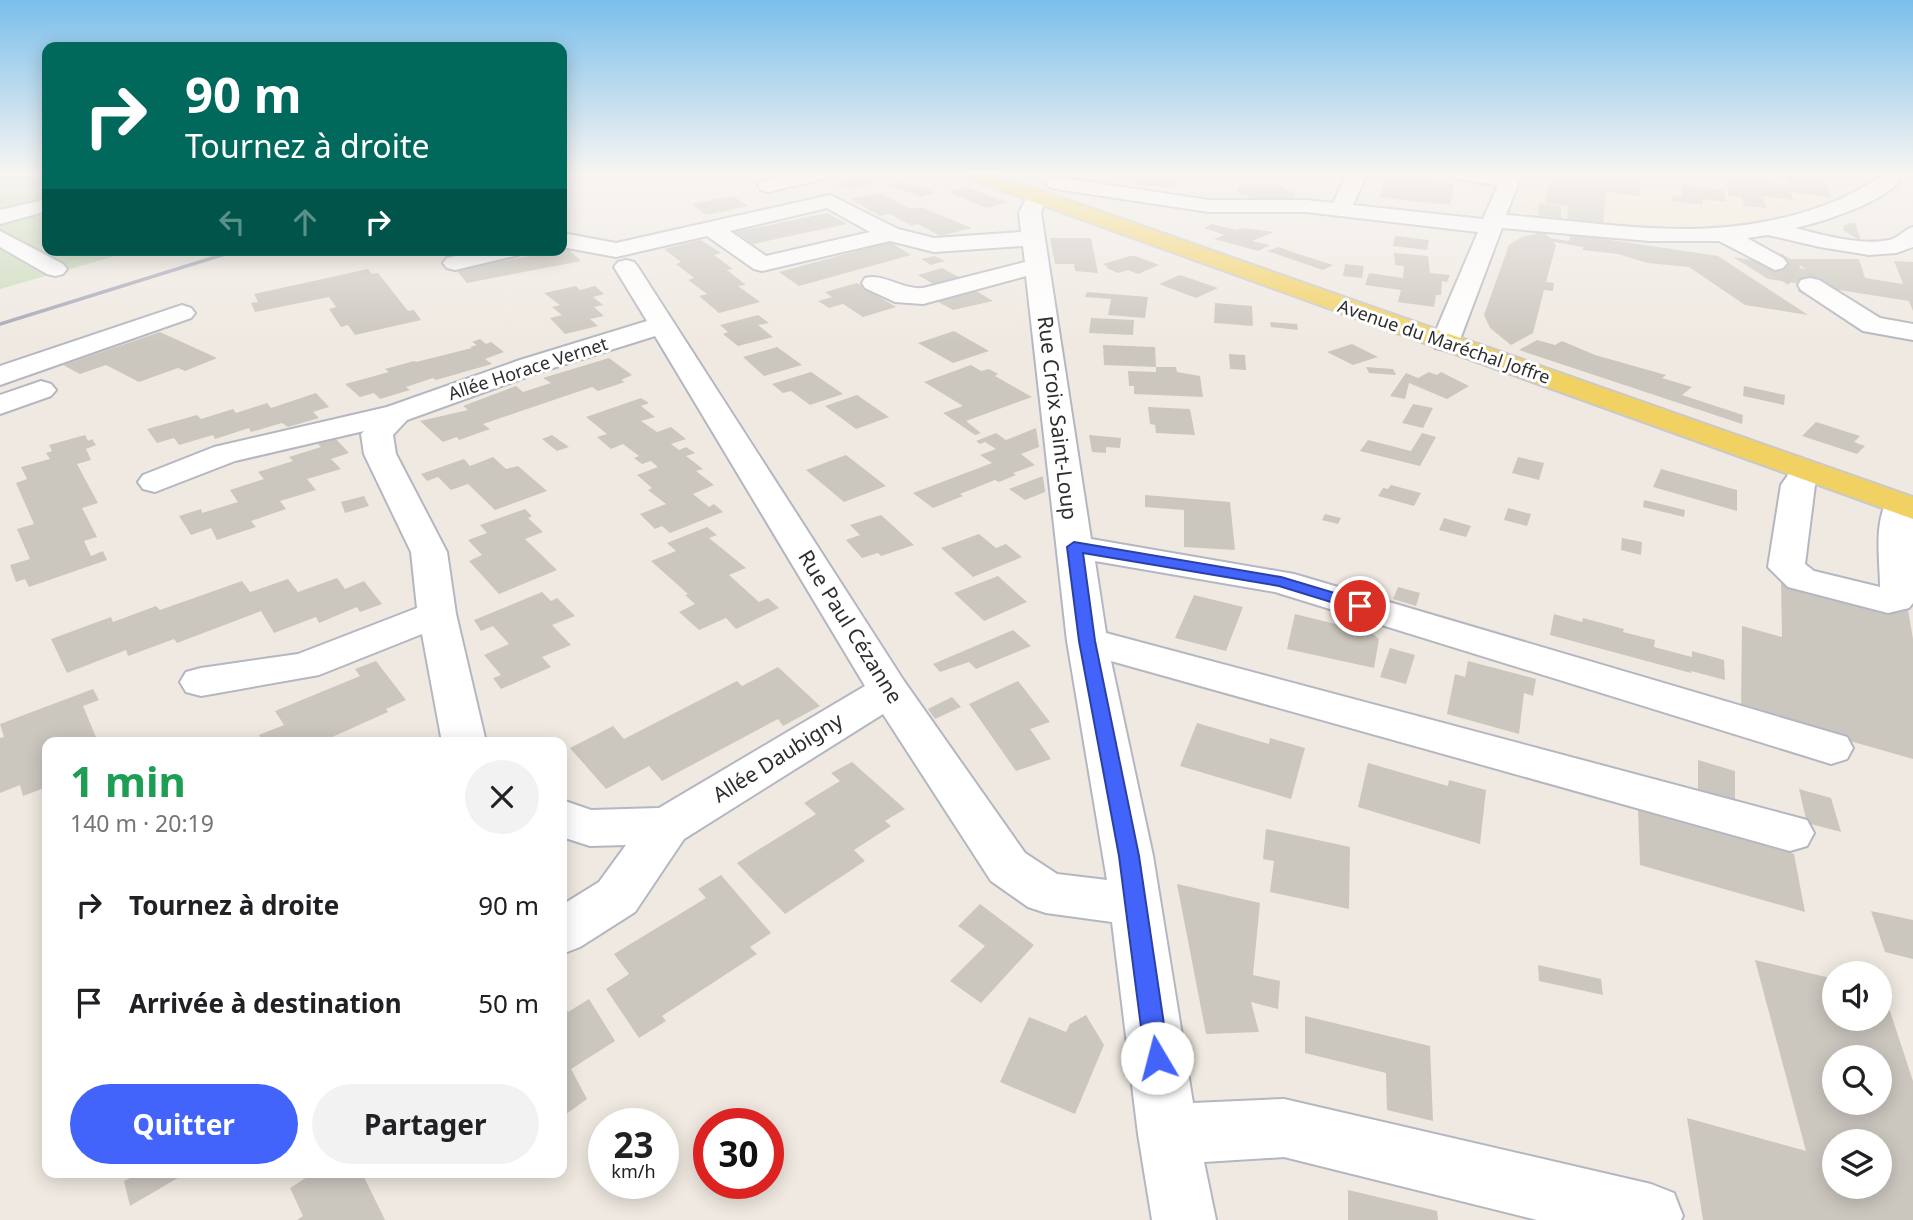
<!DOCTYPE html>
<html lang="fr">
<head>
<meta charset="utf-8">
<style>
	:root { --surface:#fff; --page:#f2f2f2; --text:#202124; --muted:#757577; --accent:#4264fb }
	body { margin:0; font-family:"Noto Sans",sans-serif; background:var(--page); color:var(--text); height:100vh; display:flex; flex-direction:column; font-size:26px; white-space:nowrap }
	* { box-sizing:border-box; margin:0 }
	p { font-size:23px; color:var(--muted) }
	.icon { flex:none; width:38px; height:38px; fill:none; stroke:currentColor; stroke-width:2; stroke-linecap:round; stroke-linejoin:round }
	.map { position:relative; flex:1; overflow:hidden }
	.side { position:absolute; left:42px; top:737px; width:525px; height:441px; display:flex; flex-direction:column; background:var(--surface); border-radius:14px; box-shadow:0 4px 18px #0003 }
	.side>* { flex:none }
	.banner { position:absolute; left:42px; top:42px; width:525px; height:214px; border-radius:14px; box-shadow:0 4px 18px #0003; background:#00695c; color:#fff; overflow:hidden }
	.buttons { position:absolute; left:1822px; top:961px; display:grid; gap:14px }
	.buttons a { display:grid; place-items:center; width:70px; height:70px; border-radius:50%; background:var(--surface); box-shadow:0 4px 18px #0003; font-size:35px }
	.speed { position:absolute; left:588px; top:1108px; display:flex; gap:14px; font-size:35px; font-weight:700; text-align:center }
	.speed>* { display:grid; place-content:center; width:91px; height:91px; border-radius:50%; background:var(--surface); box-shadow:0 4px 18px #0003; line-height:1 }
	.speed small { font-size:18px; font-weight:400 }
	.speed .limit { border:10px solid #d22; background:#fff; color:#111 }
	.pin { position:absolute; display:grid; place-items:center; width:60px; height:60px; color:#fff; margin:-30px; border:4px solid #fff; border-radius:50%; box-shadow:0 2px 7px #0007 }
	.me { position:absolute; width:77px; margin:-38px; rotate:352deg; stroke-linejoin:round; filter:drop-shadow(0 0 5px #0008) }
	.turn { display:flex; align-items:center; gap:24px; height:147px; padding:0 28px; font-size:32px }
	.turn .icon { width:91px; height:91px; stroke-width:2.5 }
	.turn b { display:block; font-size:49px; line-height:60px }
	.lanes { display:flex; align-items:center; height:66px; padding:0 28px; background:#0003; justify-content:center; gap:35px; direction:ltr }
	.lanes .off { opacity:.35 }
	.round { display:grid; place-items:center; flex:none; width:74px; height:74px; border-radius:37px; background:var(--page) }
	.headline { display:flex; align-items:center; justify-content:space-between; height:119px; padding:0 28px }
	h1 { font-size:42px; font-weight:700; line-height:52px; color:#1e9e55 }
	.primary-button { display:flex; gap:14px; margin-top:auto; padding:14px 28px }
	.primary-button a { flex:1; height:80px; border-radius:42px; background:var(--accent); color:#fff; font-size:28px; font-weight:700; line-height:80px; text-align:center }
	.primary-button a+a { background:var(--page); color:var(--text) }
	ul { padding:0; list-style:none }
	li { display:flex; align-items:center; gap:21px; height:98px; padding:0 28px }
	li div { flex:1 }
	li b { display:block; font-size:26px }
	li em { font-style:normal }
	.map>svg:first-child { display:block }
</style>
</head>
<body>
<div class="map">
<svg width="1913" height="1220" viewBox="0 0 1913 1220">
	<rect width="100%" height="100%" fill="#efe9e1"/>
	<polygon fill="#f0e6d1" points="1527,174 1879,174 1832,201 1782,215 1721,228 1678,231 1576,224 1510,215"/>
	<polygon fill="#c8d9b8" points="0,174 47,174 47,250 136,250 0,289"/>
	<g fill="#cbc7bf" fill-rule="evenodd">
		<polygon points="858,174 893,174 893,176 870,181 877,183 854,189 837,184 863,177"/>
		<polygon points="1137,174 1177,174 1175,187 1135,185"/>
		<polygon points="1555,174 1640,176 1639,196 1606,192 1603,226 1567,221 1568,206 1545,203 1549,183 1553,183"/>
		<polygon points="1725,174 1757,174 1760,183 1761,181 1789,187 1785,175 1824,180 1831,197 1791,192 1793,200 1763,196 1766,208 1744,206 1742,197 1729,196"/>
		<polygon points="1387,175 1454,183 1450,205 1380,197"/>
		<polygon points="902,182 935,192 922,197 887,185"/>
		<polygon points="1249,184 1282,186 1296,195 1288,201 1267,202 1237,193 1238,187"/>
		<polygon points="1681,185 1723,190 1726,202 1703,199 1703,205 1672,201 1672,196 1682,197"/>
		<polygon points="966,187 1007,202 987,208 948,192"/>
		<polygon points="881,193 911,209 921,207 972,228 940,236 918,224 912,226 890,214 880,216 850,199"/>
		<polygon points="733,196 748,206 706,215 692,204"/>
		<polygon points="1539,203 1561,206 1561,218 1538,215"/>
		<polygon points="827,213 847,224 753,244 735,232"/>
		<polygon points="1850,223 1855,223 1861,241 1843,230 1844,226"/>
		<polygon points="1212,224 1236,230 1242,228 1274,232 1252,241 1270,245 1258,251 1214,239 1225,235 1204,228"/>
		<polygon points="1543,232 1550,238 1569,241 1571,234 1718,256 1808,315 1745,305 1689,267 1647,263 1618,254 1583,250 1583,247 1553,242 1556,245 1546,282 1554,283 1553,291 1544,290 1533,333 1511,345 1490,328 1484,315 1509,245 1522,237"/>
		<polygon points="1395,236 1429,240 1427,250 1393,246"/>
		<polygon points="1050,238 1091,238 1098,273 1075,271 1074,264 1055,264"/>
		<polygon points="701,240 721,253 714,255 733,269 727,270 746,285 738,286 760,302 719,313 699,296 707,294 688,280 694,278 676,264 681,262 664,249"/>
		<polygon points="890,242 911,255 799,286 779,272"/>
		<polygon points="1279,247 1289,251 1333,265 1323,270 1267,251"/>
		<polygon points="568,249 581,261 467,283 456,270"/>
		<polygon points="1394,253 1428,256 1430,273 1450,275 1447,282 1442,281 1441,295 1436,295 1434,307 1398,302 1401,290 1365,285 1369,273 1403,278 1404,266 1395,265"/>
		<polygon points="935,256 945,261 931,265 921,259"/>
		<polygon points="1130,256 1135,256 1159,265 1138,274 1128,270 1118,273 1106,268 1108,267 1103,264"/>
		<polygon points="1733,257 1806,269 1789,259 1859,259 1865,278 1903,284 1894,261 1913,262 1913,311 1909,301 1768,279"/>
		<polygon points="1345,264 1364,266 1362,278 1343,276"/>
		<polygon points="942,268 968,282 942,289 918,275"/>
		<polygon points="368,269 372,274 378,273 408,311 414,310 421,320 355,335 348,325 341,327 329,309 336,307 329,297 255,312 251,303 258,302 254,294"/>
		<polygon points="1180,275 1218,288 1196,298 1159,284"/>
		<polygon points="857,283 896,307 863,317 843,304 829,308 818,301 832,297 825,292"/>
		<polygon points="576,286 580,290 595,286 604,294 593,297 603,305 594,307 604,316 590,319 598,326 565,334 550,318 562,315 552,307 560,305 544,293"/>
		<polygon points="971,288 993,301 953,310 933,299"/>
		<polygon points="1087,292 1148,297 1145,318 1108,315 1111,299 1085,297"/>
		<polygon points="1215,303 1252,306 1253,326 1214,323"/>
		<polygon points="758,315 769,323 758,325 773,337 738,346 723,334 728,332 720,325"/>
		<polygon points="1091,318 1134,320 1133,335 1089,333"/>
		<polygon points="1270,322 1297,324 1298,330 1271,327"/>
		<polygon points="954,331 989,351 953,363 918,343"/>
		<polygon points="160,332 217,358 185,371 178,368 139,382 106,365 80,374 63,365"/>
		<polygon points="480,339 486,344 491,342 504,352 485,359 492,364 436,380 433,378 406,387 410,390 380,399 374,393 360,397 345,384 389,372 385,369 414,361 416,362 472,348 470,347 477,345 472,342"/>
		<polygon points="1537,340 1555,345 1562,341 1595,355 1666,375 1662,378 1692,387 1682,395 1743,415 1742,424 1519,350"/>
		<polygon points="1352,344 1378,357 1353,365 1327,352"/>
		<polygon points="1103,345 1155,347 1156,367 1176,367 1177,372 1200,376 1203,397 1134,394 1134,386 1129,386 1128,371 1156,372 1156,367 1104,365"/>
		<polygon points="777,347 802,365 764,376 743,357"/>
		<polygon points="1229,354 1245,355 1246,370 1230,369"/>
		<polygon points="609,358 632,375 621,380 625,382 598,391 592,387 483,424 490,429 459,440 457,437 443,442 420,421 468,410 463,406 516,386 523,392 551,383 543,378"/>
		<polygon points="971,365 981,371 989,369 998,374 995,376 1032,397 966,421 981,433 975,435 943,413 963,406 924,382"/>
		<polygon points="1366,367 1393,369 1396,375 1369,373"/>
		<polygon points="811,372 843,394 810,405 791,391 783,393 772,384"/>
		<polygon points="1429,372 1437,375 1441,372 1469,386 1447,399 1409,383 1405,399 1390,396 1406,373 1418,378"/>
		<polygon points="1744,386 1785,395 1784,405 1743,396"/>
		<polygon points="316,393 329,407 313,412 319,418 288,427 282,423 251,432 249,428 215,439 213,435 179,445 174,438 157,443 147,429 197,415 201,419 233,409 236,413 267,403 271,408"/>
		<polygon points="857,395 889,417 856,429 825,406"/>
		<polygon points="641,398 649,403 641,406 655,417 641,421 657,432 671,427 686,439 671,444 679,450 686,447 695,453 686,456 703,469 696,471 714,485 693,494 709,507 714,504 723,512 670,533 662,526 655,529 640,514 666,504 648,490 652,488 637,475 658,467 651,461 642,464 634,458 639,456 623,444 611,449 597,437 607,434 586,417"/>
		<polygon points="1413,404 1433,408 1423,428 1402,423"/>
		<polygon points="1148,407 1190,409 1195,435 1156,433 1155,425 1150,424"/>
		<polygon points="1816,422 1860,436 1854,442 1865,446 1857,454 1802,436"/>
		<polygon points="1036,428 1039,447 1021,454 1035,465 1013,473 1016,475 999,482 995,480 960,494 963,496 933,508 913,493 992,463 980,455 996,449 985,442 980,444 976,441 996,433 1006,440"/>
		<polygon points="1422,433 1436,437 1420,466 1360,451 1368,440 1411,451"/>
		<polygon points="85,435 88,441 92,439 96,445 86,449 91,460 77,464 98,503 82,508 97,537 84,541 91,556 103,551 107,560 29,587 25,579 16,582 10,565 30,559 17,529 34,524 16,483 27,479 21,467 50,459 46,453 52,451 49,445"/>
		<polygon points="552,435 569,447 557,451 542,439"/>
		<polygon points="1089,435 1121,438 1120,448 1106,447 1106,453 1092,452"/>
		<polygon points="335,438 349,453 331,459 341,469 307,479 316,490 280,501 286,509 251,521 256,527 217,540 211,528 191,535 179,516 201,509 202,513 238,502 230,490 264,479 258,472 293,461 289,457 321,447 318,444"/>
		<polygon points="846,455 886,486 844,502 806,470"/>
		<polygon points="493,457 506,469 518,466 547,491 495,510 468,484 451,490 438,477 427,481 421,474 464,459 470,466"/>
		<polygon points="1518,457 1544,463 1539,480 1512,473"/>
		<polygon points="1661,469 1737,490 1737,511 1653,487"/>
		<polygon points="1043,476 1045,492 1025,500 1009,489"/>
		<polygon points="1391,485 1421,493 1414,506 1378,496 1383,488 1388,489"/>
		<polygon points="1145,495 1230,502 1235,550 1184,547 1184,510 1145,507"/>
		<polygon points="364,496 369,506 345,513 341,502"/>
		<polygon points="1644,500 1685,510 1684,517 1643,507"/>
		<polygon points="1508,508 1531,514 1527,526 1504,520"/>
		<polygon points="525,509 532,516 528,518 543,532 525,539 557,570 499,594 469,561 482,555 468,540 487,533 480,525"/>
		<polygon points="1325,514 1341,518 1338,524 1322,520"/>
		<polygon points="881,515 914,545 881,556 878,553 862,558 846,540 860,535 850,525"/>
		<polygon points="1444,518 1471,526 1466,537 1439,530"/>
		<polygon points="707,527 717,535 709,538 746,568 729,575 759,602 768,598 779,608 736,629 726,618 699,630 679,612 695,604 685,595 688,594 651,561 676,551 667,543"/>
		<polygon points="979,534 996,548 1006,544 1022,557 973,577 941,548"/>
		<polygon points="1622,538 1642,542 1641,555 1621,550"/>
		<polygon points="998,576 1027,602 984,621 954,593"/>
		<polygon points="337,578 345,589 364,581 382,604 360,612 357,607 319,623 316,617 274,633 261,611 177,643 174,639 128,656 126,650 67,673 51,639 111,617 113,622 156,606 160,610 242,581 250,592 288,579 298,592"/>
		<polygon points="1781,579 1908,610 1913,639 1913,759 1741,710 1742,626 1782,637"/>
		<polygon points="1398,587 1420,593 1416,606 1393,599"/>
		<polygon points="542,592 551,601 557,598 575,616 552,625 571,645 542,657 551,667 501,689 493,678 501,675 484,655 509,644 493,626 481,631 474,620"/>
		<polygon points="1194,595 1243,607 1226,651 1175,638"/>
		<polygon points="1295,614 1372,633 1379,639 1374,668 1287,649"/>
		<polygon points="1554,614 1582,622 1583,618 1624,629 1623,632 1655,640 1654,647 1692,657 1692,651 1724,660 1725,680 1691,671 1691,673 1550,635"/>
		<polygon points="1013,630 1031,646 976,669 969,662 940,672 933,664"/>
		<polygon points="1390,648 1415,655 1406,684 1380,677"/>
		<polygon points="376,661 406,700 386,709 388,712 321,742 263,742 259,735 284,725 275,711 360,676 355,669"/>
		<polygon points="1468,661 1536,679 1533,696 1524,693 1519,734 1447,714 1455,674 1465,677"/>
		<polygon points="778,667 820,706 783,726 778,719 662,781 649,766 606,789 570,748 613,726 624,739 737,681 742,686"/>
		<polygon points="1018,681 1050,722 1030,729 1051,759 1016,771 969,704"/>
		<polygon points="93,689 99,700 83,706 98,742 47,742 47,787 23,796 20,785 0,793 0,738 4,737 0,724"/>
		<polygon points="952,697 961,707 935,719 928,709"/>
		<polygon points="1197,723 1269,744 1270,738 1305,748 1291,799 1180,766"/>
		<polygon points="1698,760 1735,771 1735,804 1698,794"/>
		<polygon points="852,762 905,809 885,821 891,826 854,850 865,861 785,914 737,863 816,814 804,803 840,781 831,773"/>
		<polygon points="1368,763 1448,786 1449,780 1486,790 1480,844 1358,807"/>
		<polygon points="1799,789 1831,798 1841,832 1807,823"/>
		<polygon points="1638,810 1794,854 1805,912 1640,865"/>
		<polygon points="1266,829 1350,847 1349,909 1270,892 1274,861 1263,859"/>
		<polygon points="721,875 771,933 750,947 757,954 662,1016 666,1021 639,1038 606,989 629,974 614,954 706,898 698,889"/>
		<polygon points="1177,884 1260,903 1253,975 1280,981 1278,1009 1251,1002 1259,1032 1206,1034"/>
		<polygon points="980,904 1034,945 981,1003 950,981 985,946 958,926"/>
		<polygon points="1871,911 1913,920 1913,959 1885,952"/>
		<path d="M1755,960L1834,979V1018H1880V990H1883L1913,1081V1220H1703L1687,1118L1806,1151ZM1834,1057H1880V1102H1834ZM1834,1141H1880V1186H1834Z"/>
		<polygon points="1538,965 1601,979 1603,995 1539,981"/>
		<polygon points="589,999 615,1041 571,1069 587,1099 562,1117 562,1002 568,1012"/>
		<polygon points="1086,1015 1104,1045 1075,1114 1000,1082 1029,1017 1066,1032 1070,1024"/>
		<polygon points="1305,1016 1430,1046 1433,1121 1387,1110 1386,1073 1305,1053"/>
		<polygon points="133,1172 188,1172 130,1206 124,1181 134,1176"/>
		<polygon points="315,1172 371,1172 364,1177 385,1220 297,1220 303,1216 290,1188"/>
		<polygon points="1348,1190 1437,1211 1438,1220 1348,1220"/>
	</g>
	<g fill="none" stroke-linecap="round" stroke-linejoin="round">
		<polyline stroke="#c8c4bd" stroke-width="23" stroke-dasharray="23 11" stroke-linecap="butt" points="1775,263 1810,285"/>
		<g stroke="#b4b7c1" stroke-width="4">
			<g id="minor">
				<polygon points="791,174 829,174 826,178 768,192 761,190 758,186 761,182"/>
				<path d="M1347,174H1367L1353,205L1483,219L1498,185L1461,180L1451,174H1522L1506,215C1593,222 1682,239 1768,221C1793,216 1817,209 1840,199C1864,189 1876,174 1902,174C1897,199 1819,223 1795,228C1823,235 1860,246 1889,240C1899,238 1903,230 1913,227V247L1896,253L1869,255L1820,247L1768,235L1747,238L1783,258L1787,263L1783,268L1775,270L1719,241H1650L1502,228L1459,342L1455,348L1445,350L1435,348L1431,342L1478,232L1306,212H1209L1056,189L1049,187L1046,183L1049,179L1056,177L1209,200H1306L1333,203Z"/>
				<path d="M1036,190L1043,192L1046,196L1041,213L1091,539L1294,574L1847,737L1853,748L1847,759L1831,764L1275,592L1095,561L1106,633L1807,820L1814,833L1807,846L1790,851L1111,661L1153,856L1193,1103L1284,1099L1651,1184L1674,1193L1683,1216L1681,1220H1537L1284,1157L1204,1162L1216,1220H1152L1138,1134L1112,922L1046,913L1028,907L991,881L883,714L684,839L635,912L580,947L562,954V905L599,882L626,845L590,846L562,837V800L591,810L659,808L865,686L655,336L540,372L407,420L393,435L396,454L447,552L456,614L486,742H442L422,634L319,675L201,696L186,692L180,682L186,672L201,668L298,654L417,608L411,552L364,454L361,434L364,431L235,461L155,492L143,489L138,482L143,475L214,447L387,407L520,360L647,321L614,267L618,262L626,260L634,262L638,267L904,681L1025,853L1057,874L1107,880L1067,641L1026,276L923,304L895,302L865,288L862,283L865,278C885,273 901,290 923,288L1025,262L1023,246L934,252L890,241L762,271L754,269L707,236L616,257L562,247V233L616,243L830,195L898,229L934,238L1021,232L1019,213L1029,192ZM827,208L870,232L766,256L730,231Z"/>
				<polygon points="47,199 47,211 0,224 0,210"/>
				<polygon points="0,231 63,264 67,269 63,274 55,276 47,274 0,247"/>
				<polygon points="480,250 522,250 519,255 455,270 447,268 443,263 447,258"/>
				<polygon points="1810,278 1819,280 1880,318 1913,324 1913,340 1863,331 1801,290 1798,285 1801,280"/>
				<polygon points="182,305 191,308 195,313 191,318 0,385 0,366"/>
				<polygon points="41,381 51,384 56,390 51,396 0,414 0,395"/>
				<path d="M1807,462L1819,465L1823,472L1815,485L1805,564L1814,571L1880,587C1880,561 1873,521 1889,498L1901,495L1913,498V603L1909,608L1888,613L1788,587L1768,567L1781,485L1795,465Z"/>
			</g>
		</g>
		<g stroke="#c9c9c9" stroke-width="4">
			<polygon id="major" points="964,174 994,174 1913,497 1913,519 967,178"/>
		</g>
		<use href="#minor" fill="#fff" fill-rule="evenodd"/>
		<use href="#major" fill="#f2d163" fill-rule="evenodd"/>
		<polyline stroke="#a3a6b8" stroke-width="3.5" points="0,324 238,250"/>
	</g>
	<linearGradient id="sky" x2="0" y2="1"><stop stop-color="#7abfeb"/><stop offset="0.5" stop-color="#f8f5f2"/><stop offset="1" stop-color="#f8f5f2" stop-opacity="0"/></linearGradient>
	<rect width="1913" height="345" fill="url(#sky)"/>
	<polygon fill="#4264fb" stroke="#2b41a3" stroke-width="2" points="1074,542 1281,577 1365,602 1367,606 1360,611 1279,586 1083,553 1095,641 1139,856 1169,1058 1166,1065 1157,1068 1149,1065 1145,1058 1119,856 1079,641 1067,547"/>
	<g text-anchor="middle" stroke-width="6" stroke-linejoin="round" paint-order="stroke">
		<g font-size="18" fill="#2e2e2e" stroke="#fff">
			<text transform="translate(1444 342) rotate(19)" y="6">Avenue du Maréchal Joffre</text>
			<text transform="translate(528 369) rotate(-18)" y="6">Allée Horace Vernet</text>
		</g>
		<g font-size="21" fill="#2e2e2e" stroke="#fff">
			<text transform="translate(1057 418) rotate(83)" y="7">Rue Croix Saint-Loup</text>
			<text transform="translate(850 627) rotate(58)" y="7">Rue Paul Cézanne</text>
			<text transform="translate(778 758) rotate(-32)" y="7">Allée Daubigny</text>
		</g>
	</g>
</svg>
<div class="buttons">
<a><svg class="icon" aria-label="sound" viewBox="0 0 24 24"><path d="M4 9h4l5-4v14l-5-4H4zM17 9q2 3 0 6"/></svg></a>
<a><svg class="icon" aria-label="search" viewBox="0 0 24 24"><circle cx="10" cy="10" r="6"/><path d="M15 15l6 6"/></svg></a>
<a><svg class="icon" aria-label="layers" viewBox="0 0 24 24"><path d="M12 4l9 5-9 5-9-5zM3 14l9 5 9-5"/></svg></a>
</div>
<div class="speed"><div>23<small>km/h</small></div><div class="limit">30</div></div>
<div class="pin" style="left:1360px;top:606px;background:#d93025"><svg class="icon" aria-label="arrive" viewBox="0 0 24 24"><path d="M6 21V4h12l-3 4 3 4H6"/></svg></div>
<svg class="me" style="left:1157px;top:1058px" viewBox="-20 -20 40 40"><circle r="19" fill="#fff"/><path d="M0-13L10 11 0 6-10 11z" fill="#4264fb"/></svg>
<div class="banner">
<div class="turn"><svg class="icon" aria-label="right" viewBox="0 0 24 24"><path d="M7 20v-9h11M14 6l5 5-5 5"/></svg><div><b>90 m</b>Tournez à droite</div></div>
<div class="lanes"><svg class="icon off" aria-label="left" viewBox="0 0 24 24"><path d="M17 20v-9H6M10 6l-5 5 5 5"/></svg><svg class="icon off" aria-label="ahead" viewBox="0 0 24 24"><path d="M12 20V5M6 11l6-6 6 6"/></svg><svg class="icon" aria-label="right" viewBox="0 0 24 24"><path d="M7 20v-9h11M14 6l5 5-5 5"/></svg></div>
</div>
<section class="side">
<div class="headline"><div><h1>1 min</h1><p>140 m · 20:19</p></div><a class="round"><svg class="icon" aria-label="close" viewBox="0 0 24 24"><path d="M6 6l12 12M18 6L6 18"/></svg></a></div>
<ul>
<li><svg class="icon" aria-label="right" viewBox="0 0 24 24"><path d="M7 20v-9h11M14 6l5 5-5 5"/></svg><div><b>Tournez à droite</b></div><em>90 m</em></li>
<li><svg class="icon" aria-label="arrive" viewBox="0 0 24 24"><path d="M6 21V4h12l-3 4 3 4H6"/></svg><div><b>Arrivée à destination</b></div><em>50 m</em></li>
</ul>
<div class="primary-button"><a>Quitter</a><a>Partager</a></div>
</section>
</div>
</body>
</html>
